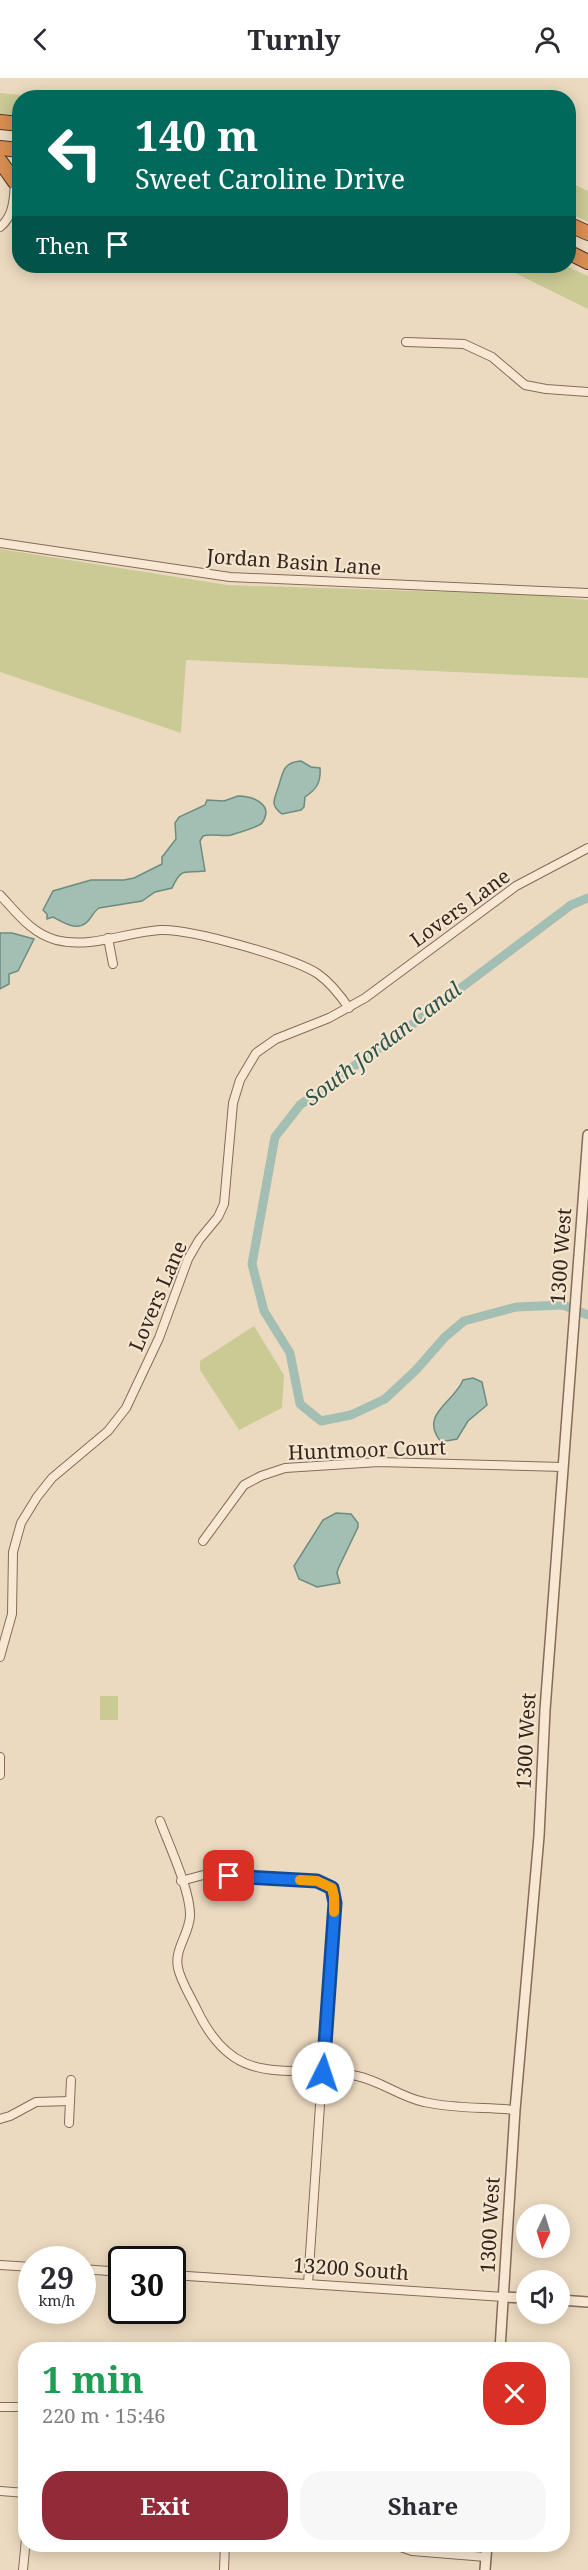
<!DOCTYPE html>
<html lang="en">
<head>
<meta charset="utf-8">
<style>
	:root { --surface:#fff; --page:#f7f7f7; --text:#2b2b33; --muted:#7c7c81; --accent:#922a37 }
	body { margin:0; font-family:"Noto Serif",serif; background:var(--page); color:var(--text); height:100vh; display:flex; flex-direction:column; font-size:22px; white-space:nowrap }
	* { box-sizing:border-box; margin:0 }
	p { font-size:20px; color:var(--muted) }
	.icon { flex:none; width:33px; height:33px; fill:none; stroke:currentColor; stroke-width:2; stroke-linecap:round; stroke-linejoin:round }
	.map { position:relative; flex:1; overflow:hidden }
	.panel { position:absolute; left:18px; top:2264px; width:552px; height:210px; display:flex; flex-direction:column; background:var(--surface); border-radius:24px; box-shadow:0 3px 15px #0003 }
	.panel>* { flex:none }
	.top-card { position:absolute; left:12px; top:12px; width:564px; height:183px; border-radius:24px; box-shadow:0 3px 15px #0003; background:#00695c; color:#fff; overflow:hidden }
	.needle { width:39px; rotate:184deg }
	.controls { position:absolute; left:516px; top:2126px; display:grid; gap:12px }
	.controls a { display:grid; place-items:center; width:54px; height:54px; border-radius:50%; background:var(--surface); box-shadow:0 3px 15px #0003; font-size:30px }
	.speed { position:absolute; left:18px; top:2168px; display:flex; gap:12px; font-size:30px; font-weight:700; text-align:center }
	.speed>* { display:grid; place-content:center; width:78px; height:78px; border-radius:50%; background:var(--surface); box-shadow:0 3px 15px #0003; line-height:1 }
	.speed small { font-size:15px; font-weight:400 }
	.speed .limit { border:3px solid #111; border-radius:9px; background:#fff; color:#111 }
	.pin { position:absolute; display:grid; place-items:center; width:51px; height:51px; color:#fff; margin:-26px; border-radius:12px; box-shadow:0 3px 9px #0006 }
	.me { position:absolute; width:66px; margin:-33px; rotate:4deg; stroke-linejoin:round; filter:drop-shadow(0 0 4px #0008) }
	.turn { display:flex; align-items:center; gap:21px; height:126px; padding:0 24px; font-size:27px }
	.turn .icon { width:78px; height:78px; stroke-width:2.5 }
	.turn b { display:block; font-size:42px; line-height:51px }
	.then { display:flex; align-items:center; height:57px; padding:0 24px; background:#0003; gap:12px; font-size:22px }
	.round { display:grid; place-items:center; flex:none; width:63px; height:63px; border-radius:24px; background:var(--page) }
	.summary { display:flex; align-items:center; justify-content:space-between; height:102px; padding:0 24px }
	h1 { font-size:36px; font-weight:700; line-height:45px; color:#1e9e55 }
	.primary-button { display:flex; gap:12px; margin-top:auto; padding:12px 24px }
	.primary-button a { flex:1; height:69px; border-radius:24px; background:var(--accent); color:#fff; font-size:24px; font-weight:700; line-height:69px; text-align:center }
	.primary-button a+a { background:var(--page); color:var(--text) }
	header { display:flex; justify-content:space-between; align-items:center; height:78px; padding:0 24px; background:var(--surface); font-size:27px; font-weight:700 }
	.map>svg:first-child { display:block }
</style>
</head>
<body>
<header><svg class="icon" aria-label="back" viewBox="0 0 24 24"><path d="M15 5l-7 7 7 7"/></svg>Turnly<svg class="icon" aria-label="person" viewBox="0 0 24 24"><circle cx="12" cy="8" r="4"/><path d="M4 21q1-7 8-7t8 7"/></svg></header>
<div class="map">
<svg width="588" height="2492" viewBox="0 0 588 2492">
	<rect width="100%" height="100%" fill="#ecdac0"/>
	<g fill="#caca95">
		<polygon points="0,15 42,19 20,20 19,39 0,36"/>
		<polygon points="569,104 588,113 588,144 569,135"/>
		<polygon points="501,188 566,188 588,198 588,231"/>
		<polygon points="0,471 227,507 538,517 588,522 588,600 186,582 181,655 0,594"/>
		<polygon points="254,1248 284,1297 282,1330 239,1352 200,1292 200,1283"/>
		<rect x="100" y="1618" width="18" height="24"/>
	</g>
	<g fill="#a3bfb3" stroke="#6b8c80" stroke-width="1.5">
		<path d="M301,683L311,689L320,690C321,704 317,711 305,719L304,729L301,732L282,736C270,727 274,722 278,710C283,696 282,684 301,683Z"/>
		<path d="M238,718C252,718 275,726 262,745C259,749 237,755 231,757C223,759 212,755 203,758L200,763L205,793C185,796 182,788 172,810L155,814L142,823L99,830C93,834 91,841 86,845C76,853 62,844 53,839L47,841V836L43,832L53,813L91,802H124L134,800L162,786V779L176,761L175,745L179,739L205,727L207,722L224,723Z"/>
		<polygon points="0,855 12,855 34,861 18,893 9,896 9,906 0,911"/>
		<path d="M473,1300L482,1304L487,1327L468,1343L457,1361L441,1364C418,1336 455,1324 463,1302Z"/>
		<polygon points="336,1435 351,1436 358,1445 358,1449 338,1491 337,1495 340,1505 317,1509 299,1501 294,1488 323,1442"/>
	</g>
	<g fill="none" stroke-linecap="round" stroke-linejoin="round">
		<polyline stroke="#a3bfb3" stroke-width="9" points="588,820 571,827 421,940 300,1027 275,1059 252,1186 264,1233 290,1275 300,1326 321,1343 351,1337 385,1321 416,1292 445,1259 464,1243 516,1229 563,1227 588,1237"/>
		<g stroke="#856b59" stroke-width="10">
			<g id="minor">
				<path d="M0,149C14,138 14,120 15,104"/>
				<polyline points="406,264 464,266 492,279 525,307 546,311 588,314"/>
				<polyline points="0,465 230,499 588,515"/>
				<path d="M0,817C17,835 31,855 56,862C90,871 127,854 160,852C189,850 294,880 318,896C331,905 340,917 349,930"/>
				<polyline points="108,860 113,886"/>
				<polyline points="203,1463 244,1407 261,1398 285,1390 379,1384 563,1389"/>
				<polyline points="0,1579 12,1536 13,1474 21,1445 37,1419 52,1400 108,1353 126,1330 159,1260 188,1181 199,1162 218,1139 224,1126 233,1025 240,1002 256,975 276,961 329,940 365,920 516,808 588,770"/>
				<polyline points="0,1679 0,1697"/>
				<path d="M160,1743C169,1767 191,1814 190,1838C189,1857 174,1871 178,1890C181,1904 191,1919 197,1932C237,2015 285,1984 357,1998C381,2003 400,2019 424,2024C454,2031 485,2029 515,2032"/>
				<polyline points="181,1803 207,1796 317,1803 332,1810 334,1818 308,2206"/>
				<polyline points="0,2041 10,2038 36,2024 70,2023"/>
				<polyline points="69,2045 71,2002"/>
				<polyline points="0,2187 32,2189"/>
				<polyline points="82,2191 122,2194"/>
				<polyline points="172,2197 504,2219"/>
				<polyline points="0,2329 26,2329"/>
				<polyline points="0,2413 26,2415"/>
				<polyline points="392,2466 412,2473 486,2479"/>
				<polyline points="23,2492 26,2461"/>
				<polyline points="224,2492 225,2466"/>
			</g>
		</g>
		<g stroke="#856b59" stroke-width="12">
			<g id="tertiary">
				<polyline points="504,2219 526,2220"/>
				<polyline points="560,2222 588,2224"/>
				<polyline points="500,2271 515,2032 539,1758 545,1632 588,1057"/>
				<polyline points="485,2492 487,2466"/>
			</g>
		</g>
		<g stroke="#523a2d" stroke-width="16">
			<g id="motorway">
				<polyline points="0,44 20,46"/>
				<polyline points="0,70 20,72"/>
				<polyline points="0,83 15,104 20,98"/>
				<polyline points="568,146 588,155"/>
				<polyline points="568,174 588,184"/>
			</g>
		</g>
		<use href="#minor" stroke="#f8e8d3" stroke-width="8"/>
		<use href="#tertiary" stroke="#f8e8d3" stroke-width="9"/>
		<use href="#motorway" stroke="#da8e52" stroke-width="14"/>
	</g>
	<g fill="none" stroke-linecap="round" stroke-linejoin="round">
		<g stroke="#114b97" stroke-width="15">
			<polyline id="route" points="229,1798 317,1803 332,1810 335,1825 323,1995"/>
		</g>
		<use href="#route" stroke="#1a73e8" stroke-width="10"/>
		<polyline stroke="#f59e0b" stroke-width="10" points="300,1802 317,1803 332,1810 334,1818 334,1834"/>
	</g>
	<g text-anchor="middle" stroke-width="4.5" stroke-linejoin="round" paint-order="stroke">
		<g font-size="20" fill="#35251d" stroke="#f4e5cf">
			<text transform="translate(294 484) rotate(4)" y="7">Jordan Basin Lane</text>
			<text transform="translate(460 830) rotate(-36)" y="7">Lovers Lane</text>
			<text transform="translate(561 1178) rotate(-86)" y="7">1300 West</text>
			<text transform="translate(158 1218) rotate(-67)" y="7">Lovers Lane</text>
			<text transform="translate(367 1372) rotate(-2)" y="7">Huntmoor Court</text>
			<text transform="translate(526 1663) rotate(-87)" y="7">1300 West</text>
			<text transform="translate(490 2147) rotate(-87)" y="7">1300 West</text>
			<text transform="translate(351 2191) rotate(4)" y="7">13200 South</text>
		</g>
		<g font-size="21" font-style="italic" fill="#2c544d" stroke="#f4e5cf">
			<text transform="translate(383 966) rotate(-37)" y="7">South Jordan Canal</text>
		</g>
	</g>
</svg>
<div class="controls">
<a><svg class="needle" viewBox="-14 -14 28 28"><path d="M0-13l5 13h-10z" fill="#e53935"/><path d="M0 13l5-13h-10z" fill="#7c7c81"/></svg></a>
<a><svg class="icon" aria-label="sound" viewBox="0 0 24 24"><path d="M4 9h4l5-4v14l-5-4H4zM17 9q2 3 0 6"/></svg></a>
</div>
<div class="speed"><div>29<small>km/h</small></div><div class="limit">30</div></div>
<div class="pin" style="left:229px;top:1798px;background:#d93025"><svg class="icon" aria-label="arrive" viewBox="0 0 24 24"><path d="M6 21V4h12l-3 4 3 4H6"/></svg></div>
<svg class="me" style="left:323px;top:1995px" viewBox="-20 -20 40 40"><circle r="19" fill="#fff"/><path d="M0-13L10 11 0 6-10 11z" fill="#1a73e8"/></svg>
<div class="top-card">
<div class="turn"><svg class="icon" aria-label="left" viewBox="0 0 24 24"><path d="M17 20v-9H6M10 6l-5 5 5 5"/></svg><div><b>140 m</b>Sweet Caroline Drive</div></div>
<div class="then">Then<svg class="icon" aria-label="arrive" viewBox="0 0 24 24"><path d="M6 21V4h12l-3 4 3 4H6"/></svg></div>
</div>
<section class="panel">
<div class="summary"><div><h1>1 min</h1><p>220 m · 15:46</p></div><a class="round" style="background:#d93025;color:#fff"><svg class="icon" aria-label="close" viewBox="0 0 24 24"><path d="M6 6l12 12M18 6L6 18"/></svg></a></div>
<div class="primary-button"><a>Exit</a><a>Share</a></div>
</section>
</div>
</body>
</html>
